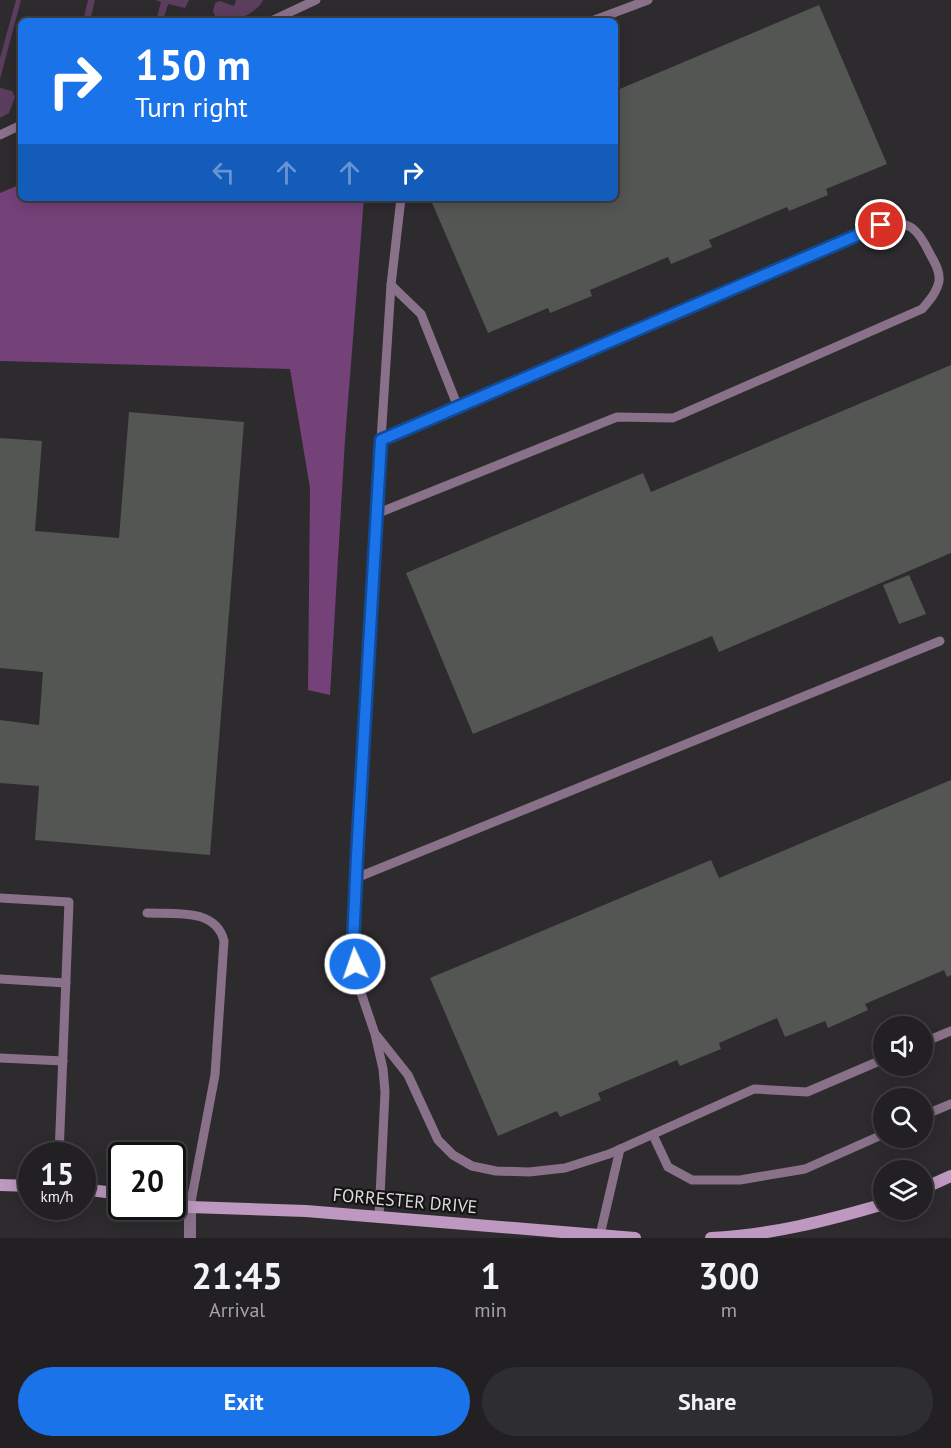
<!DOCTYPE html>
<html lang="en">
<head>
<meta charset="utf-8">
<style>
	:root { --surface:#222022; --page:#2e2d2f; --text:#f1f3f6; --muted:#a2a3a5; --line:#3f3e40; --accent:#1a73e8 }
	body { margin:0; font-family:"PT Sans",sans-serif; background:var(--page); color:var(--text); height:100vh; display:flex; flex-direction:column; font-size:22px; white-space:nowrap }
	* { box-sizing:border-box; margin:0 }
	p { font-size:20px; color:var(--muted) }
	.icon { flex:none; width:33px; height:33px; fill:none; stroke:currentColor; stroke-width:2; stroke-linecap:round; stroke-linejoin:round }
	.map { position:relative; height:1238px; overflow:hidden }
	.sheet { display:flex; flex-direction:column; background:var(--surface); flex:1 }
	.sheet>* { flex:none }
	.hud { position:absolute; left:18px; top:18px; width:600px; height:183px; border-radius:9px; box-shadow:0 3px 15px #0003,0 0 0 2px var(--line); background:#1a73e8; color:#fff; overflow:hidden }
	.fabs { position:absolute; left:873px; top:1016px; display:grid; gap:12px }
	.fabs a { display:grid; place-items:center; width:60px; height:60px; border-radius:50%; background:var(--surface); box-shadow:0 3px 15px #0003,0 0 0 2px var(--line); font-size:30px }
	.speed { position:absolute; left:18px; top:1142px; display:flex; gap:12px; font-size:30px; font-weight:700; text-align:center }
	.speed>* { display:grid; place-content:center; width:78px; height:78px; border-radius:50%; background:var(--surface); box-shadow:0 3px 15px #0003,0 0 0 2px var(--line); line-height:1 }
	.speed small { font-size:15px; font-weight:400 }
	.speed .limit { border:3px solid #111; border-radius:9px; background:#fff; color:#111 }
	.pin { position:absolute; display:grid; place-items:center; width:51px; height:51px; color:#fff; margin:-26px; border:3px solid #fff; border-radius:50%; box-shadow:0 2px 6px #0007 }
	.me { position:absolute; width:66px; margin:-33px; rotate:357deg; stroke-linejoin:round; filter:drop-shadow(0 0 4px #0008) }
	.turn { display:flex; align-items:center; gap:21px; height:126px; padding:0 18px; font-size:27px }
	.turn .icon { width:78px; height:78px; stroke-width:2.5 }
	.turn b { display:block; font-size:42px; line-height:51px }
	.lanes { display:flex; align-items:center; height:57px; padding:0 18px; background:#0003; justify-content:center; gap:30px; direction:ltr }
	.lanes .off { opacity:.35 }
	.eta { display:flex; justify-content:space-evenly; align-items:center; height:102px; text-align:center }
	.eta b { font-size:36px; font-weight:700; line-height:42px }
	.cta { display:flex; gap:12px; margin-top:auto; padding:12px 18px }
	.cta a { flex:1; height:69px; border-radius:36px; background:var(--accent); color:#fff; font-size:24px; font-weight:700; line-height:69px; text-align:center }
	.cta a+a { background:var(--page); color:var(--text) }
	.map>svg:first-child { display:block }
</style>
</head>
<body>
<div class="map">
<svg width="951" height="1238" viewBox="0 0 951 1238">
	<rect width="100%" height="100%" fill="#2d2b2d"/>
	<g fill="#5b3e5d">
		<polygon points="16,0 21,0 0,79 0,58"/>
		<polygon points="88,0 95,0 90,21 83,21"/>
		<polygon points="155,0 189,0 185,8 168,4 163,21 156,21 161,2"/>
		<path d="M236,0H263C257,14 230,25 217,19L213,12L215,3L220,1L234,6Z"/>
		<polygon points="0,88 12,91 15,97 9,113 0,118"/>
	</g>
	<polygon fill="#744178" points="21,184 21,198 364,198 345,440 330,695 308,690 310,488 290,369 0,361 0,193"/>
	<g fill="#545653">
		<polygon points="819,5 887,164 826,189 828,195 789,211 787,207 709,240 712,247 671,264 668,257 590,290 592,296 550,313 548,308 488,333 430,198 615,198 615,91"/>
		<polygon points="951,365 951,553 719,652 712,636 473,734 406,573 643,473 651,492"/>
		<polygon points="129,412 244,422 210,855 35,840 39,786 0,783 0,720 39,725 43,672 0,668 0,438 42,441 35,531 119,538"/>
		<polygon points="909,575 926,614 899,624 883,585"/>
		<polygon points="951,780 951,975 947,977 944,970 865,1004 868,1010 828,1028 825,1021 785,1037 777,1018 719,1043 721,1049 680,1066 677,1060 598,1093 601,1100 560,1117 557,1111 498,1136 430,978 711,860 719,878"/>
	</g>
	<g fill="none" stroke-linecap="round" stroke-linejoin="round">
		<g stroke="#89718a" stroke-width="9">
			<polyline points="271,21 316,0"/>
			<polyline points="592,21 648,0"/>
			<polyline points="0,135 21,125"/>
			<polyline points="391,285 421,314 458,407"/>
			<path d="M376,514L617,417L673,418L922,309C929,301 937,292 939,281C940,271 935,263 930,254C918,229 910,219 881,225L381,440"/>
			<polyline points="356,878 940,641"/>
			<polyline points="0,898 69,902 59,1155"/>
			<path d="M147,913C175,914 216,908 224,941L215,1075L190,1207"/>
			<polyline points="0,979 66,983"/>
			<polyline points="377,1036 408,1075 438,1140 453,1155 472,1166 496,1171 529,1172 565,1168 609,1154 754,1089 807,1092 884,1059"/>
			<polyline points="922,1043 951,1031"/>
			<polyline points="0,1058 63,1061"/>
			<polyline points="922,1116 951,1104"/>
			<polyline points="653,1135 668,1167 692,1180 740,1180 805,1169 884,1134"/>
			<polyline points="379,1217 385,1092 383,1069 375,1034 358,984 353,944 381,440 391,285 401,198"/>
			<polyline points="600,1235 620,1149"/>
		</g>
		<polyline stroke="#89718a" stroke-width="12" points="190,1238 190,1207"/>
		<g stroke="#be98c0" stroke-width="12">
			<polyline points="0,1185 32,1186"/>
			<polyline points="82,1189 122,1194"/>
			<polyline points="922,1189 951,1176"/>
			<polyline points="172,1203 190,1207 306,1211 635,1238"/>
			<path d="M711,1238C771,1235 826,1221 884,1204"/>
		</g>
	</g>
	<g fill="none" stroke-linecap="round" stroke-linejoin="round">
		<g stroke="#114b97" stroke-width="15">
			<polyline id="route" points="355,964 353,944 357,856 381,440 881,225"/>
		</g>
		<use href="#route" stroke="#1a73e8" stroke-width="10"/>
	</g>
	<g text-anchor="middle" stroke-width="4.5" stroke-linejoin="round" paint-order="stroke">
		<g font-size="18" fill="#dedcde" stroke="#151415">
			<text transform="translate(405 1201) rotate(5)" y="6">FORRESTER DRIVE</text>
		</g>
	</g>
</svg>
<div class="fabs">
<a><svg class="icon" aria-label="sound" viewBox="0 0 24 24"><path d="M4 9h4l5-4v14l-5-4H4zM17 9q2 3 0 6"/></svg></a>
<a><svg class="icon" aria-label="search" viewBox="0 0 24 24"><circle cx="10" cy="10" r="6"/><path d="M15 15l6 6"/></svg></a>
<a><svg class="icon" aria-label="layers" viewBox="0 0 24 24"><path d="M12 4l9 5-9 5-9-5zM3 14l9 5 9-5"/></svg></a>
</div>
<div class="speed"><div>15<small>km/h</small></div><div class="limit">20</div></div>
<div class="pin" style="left:881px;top:225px;background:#d93025"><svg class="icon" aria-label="arrive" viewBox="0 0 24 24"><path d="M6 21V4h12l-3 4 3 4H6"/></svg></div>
<svg class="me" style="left:355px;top:964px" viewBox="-20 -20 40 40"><circle r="17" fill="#1a73e8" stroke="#fff" stroke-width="3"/><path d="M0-11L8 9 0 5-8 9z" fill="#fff"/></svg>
<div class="hud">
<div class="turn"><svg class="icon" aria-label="right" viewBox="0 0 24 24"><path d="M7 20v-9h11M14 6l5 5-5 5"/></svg><div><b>150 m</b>Turn right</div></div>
<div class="lanes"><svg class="icon off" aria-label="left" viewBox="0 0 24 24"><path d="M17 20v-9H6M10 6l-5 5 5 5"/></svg><svg class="icon off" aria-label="ahead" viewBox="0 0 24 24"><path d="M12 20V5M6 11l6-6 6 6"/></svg><svg class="icon off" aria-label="ahead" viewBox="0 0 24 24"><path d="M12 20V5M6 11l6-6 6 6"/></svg><svg class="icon" aria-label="right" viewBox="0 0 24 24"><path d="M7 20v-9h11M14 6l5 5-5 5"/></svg></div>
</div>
</div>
<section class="sheet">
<div class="eta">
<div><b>21:45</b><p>Arrival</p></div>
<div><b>1</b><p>min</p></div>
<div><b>300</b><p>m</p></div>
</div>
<div class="cta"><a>Exit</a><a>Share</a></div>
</section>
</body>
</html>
